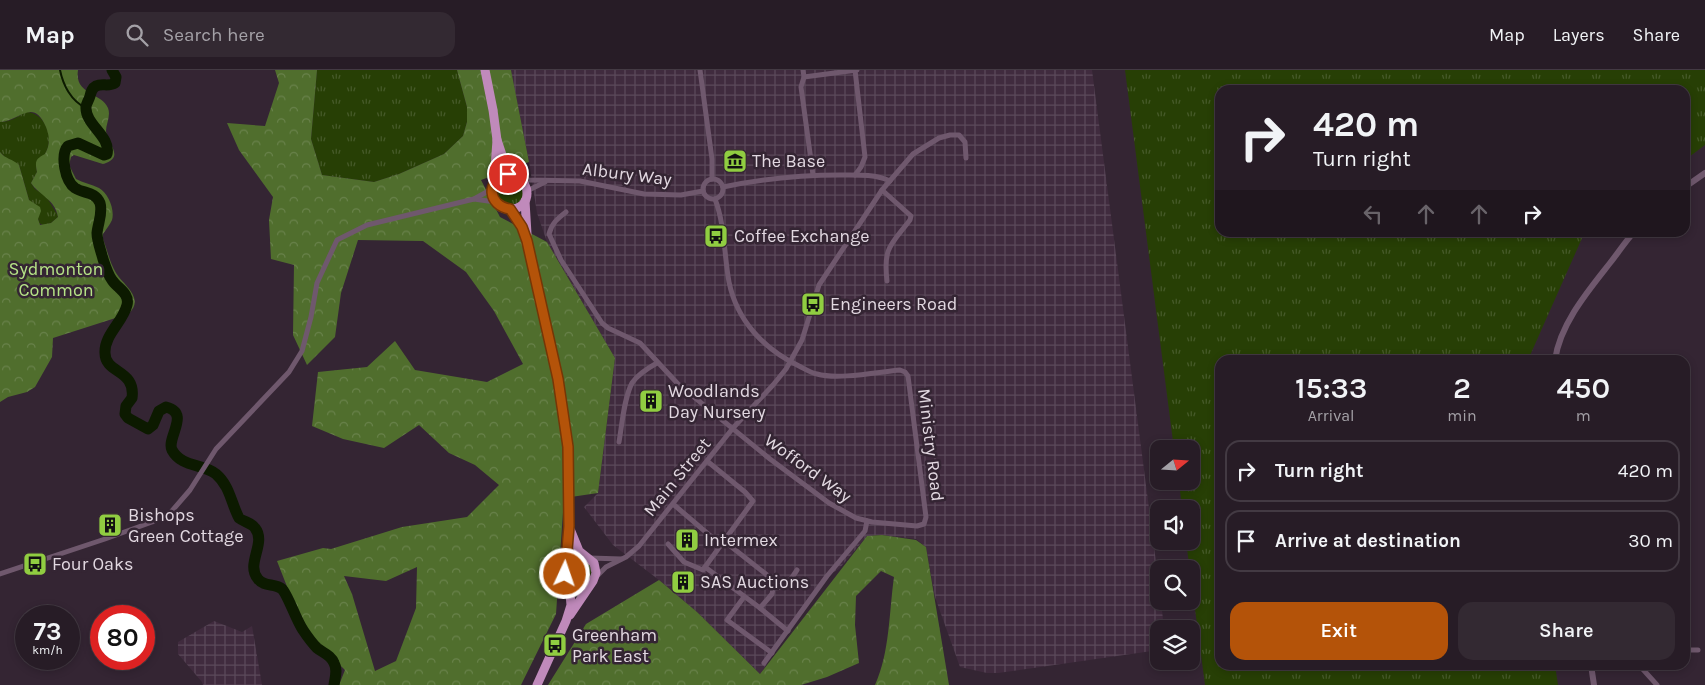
<!DOCTYPE html>
<html lang="en">
<head>
<meta charset="utf-8">
<style>
	:root { --surface:#271c26; --page:#332932; --text:#f1f3f6; --muted:#a4a1a7; --line:#433a43; --accent:#b45309 }
	body { margin:0; font-family:Karla,sans-serif; background:var(--page); color:var(--text); height:100vh; display:flex; flex-direction:column; font-size:19px; white-space:nowrap }
	* { box-sizing:border-box; margin:0 }
	p { font-size:16px; color:var(--muted) }
	.icon { flex:none; width:28px; height:28px; fill:none; stroke:currentColor; stroke-width:2; stroke-linecap:round; stroke-linejoin:round }
	.map { position:relative; flex:1; overflow:hidden }
	.drawer { position:absolute; left:1215px; top:285px; width:475px; height:315px; display:flex; flex-direction:column; background:var(--surface); border-radius:15px; box-shadow:0 2px 8px #0003,0 0 0 1px var(--line) }
	.drawer>* { flex:none }
	.hud { position:absolute; left:1215px; top:15px; width:475px; height:152px; border-radius:15px; box-shadow:0 2px 8px #0003,0 0 0 1px var(--line); background:#271c26; color:var(--text); overflow:hidden }
	.needle { width:32px; rotate:72deg }
	.controls { position:absolute; left:1150px; top:370px; display:grid; gap:10px }
	.controls a { display:grid; place-items:center; width:50px; height:50px; border-radius:10px; background:var(--surface); box-shadow:0 2px 8px #0003,0 0 0 1px var(--line); font-size:25px }
	.speed { position:absolute; left:15px; top:535px; display:flex; gap:10px; font-size:25px; font-weight:700; text-align:center }
	.speed>* { display:grid; place-content:center; width:65px; height:65px; border-radius:50%; background:var(--surface); box-shadow:0 2px 8px #0003,0 0 0 1px var(--line); line-height:1 }
	.speed small { font-size:12px; font-weight:400 }
	.speed .limit { border:8px solid #d22; background:#fff; color:#111 }
	.pin { position:absolute; display:grid; place-items:center; width:42px; height:42px; color:#fff; margin:-21px; border:2px solid #fff; border-radius:50%; box-shadow:0 1px 5px #0007 }
	.me { position:absolute; width:55px; margin:-28px; rotate:3deg; stroke-linejoin:round; filter:drop-shadow(0 0 4px #0008) }
	.turn { display:flex; align-items:center; gap:18px; height:105px; padding:0 15px; font-size:22px }
	.turn .icon { width:65px; height:65px; stroke-width:2.5 }
	.turn b { display:block; font-size:35px; line-height:42px }
	.lanes { display:flex; align-items:center; height:48px; padding:0 15px; background:#0003; justify-content:center; gap:25px; direction:ltr }
	.lanes .off { opacity:.35 }
	.eta { display:flex; justify-content:space-evenly; align-items:center; height:85px; text-align:center }
	.eta b { font-size:30px; font-weight:600; line-height:35px }
	.action { display:flex; gap:10px; margin-top:auto; padding:10px 15px }
	.action a { flex:1; height:58px; border-radius:15px; background:var(--accent); color:#fff; font-size:20px; font-weight:600; line-height:58px; text-align:center }
	.action a+a { background:var(--page); color:var(--text) }
	ul { padding:0; list-style:none }
	li { display:flex; align-items:center; gap:15px; height:62px; margin:0 10px 8px; padding:0 5px; border:2px solid var(--line); border-radius:15px }
	li div { flex:1 }
	li b { display:block; font-size:19px }
	li em { font-style:normal }
	header { display:flex; align-items:center; gap:30px; box-sizing:border-box; height:70px; padding:0 25px; background:var(--surface); border-bottom:1px solid var(--line) }
	header strong { font-size:24px }
	nav { display:flex; gap:28px; margin-inline-start:auto; font-size:18px }
	.search { width:350px; height:45px; background:var(--page); display:flex; align-items:center; gap:12px; box-sizing:border-box; padding:0 18px; border-radius:15px; color:var(--muted); font-size:19px }
	.map>svg:first-child { display:block }
</style>
</head>
<body>
<header>
<strong>Map</strong>
<div class="search"><svg class="icon" aria-label="search" viewBox="0 0 24 24"><circle cx="10" cy="10" r="6"/><path d="M15 15l6 6"/></svg>Search here</div>
<nav><a>Map</a><a>Layers</a><a>Share</a></nav>
</header>
<div class="map">
<svg width="1705" height="615" viewBox="0 0 1705 615">
	<defs>
		<pattern id="industrial-grid" width="8" height="8" patternUnits="userSpaceOnUse" patternTransform="scale(1.25)"><rect width="8" height="8" fill="#402b3e"/><path d="M0 4h8M4 0v8" fill="none" stroke="#5b495a"/></pattern>
		<pattern id="grass-tufts" width="24" height="20" patternUnits="userSpaceOnUse" patternTransform="scale(1.25)"><rect width="24" height="20" fill="#273f05"/><path d="M3 7l-1-3M5 7V3M7 7l1-3M15 17l-1-3M17 17v-4M19 17l1-3" fill="none" stroke="#465a29"/></pattern>
		<pattern id="forest-crowns" width="20" height="18" patternUnits="userSpaceOnUse" patternTransform="scale(1.25)"><rect width="20" height="18" fill="#506e2d"/><path d="M2 6a3 3 0 1 1 6 0M12 15a3 3 0 1 1 6 0" fill="none" stroke="#69824b"/></pattern>
	</defs>
	<rect width="100%" height="100%" fill="#342533"/>
	<g fill="url(#industrial-grid)">
		<polygon points="511,0 1092,0 1159,515 1159,531 1161,531 1164,559 1159,559 1159,580 998,603 987,603 960,597 935,527 926,477 916,469 882,465 867,466 839,499 827,506 760,604 697,542 659,510 613,475 584,437 598,423 615,288 547,172 537,143 529,92"/>
		<polygon points="214,551 242,562 252,556 262,615 203,615 202,612 178,584 178,572"/>
	</g>
	<g fill="url(#grass-tufts)">
		<polygon points="317,0 457,0 467,37 467,52 463,66 444,84 399,104 374,112 322,105 311,69"/>
		<polygon points="1125,0 1705,0 1705,75 1685,90 1685,20 1220,20 1220,162 1588,163 1583,166 1528,290 1220,290 1220,595 1555,595 1558,615 1205,615 1186,471 1191,471 1191,439 1182,439 1179,411 1191,411 1191,379 1174,379"/>
		<path d="M26,42C43,42 54,64 47,80C45,86 39,91 36,96L37,102L31,113L35,119L46,126L57,144L58,147L51,153L43,155L39,153L35,134L31,133L29,130L19,95L5,87L0,82V52C10,52 17,47 26,42Z"/>
		<circle cx="510" cy="121" r="14"/>
		<circle cx="580" cy="502" r="12"/>
	</g>
	<g fill="url(#forest-crowns)" fill-rule="evenodd">
		<path d="M0,0H78C74,25 102,23 108,38C111,46 106,54 106,61C107,74 126,87 103,94L74,85L71,87L69,95L76,109C83,113 91,114 99,118C108,123 115,139 112,150C110,155 106,159 103,164V169C107,180 110,193 116,203C123,215 146,228 128,244L53,268L52,287L35,317L27,322L8,327L0,332V82C5,89 13,89 19,95L29,130L40,137L41,141L38,149L40,155L51,153L58,147C55,129 40,126 31,113L37,102C35,92 35,89 45,84C50,75 50,67 46,57C33,27 20,51 0,52Z"/>
		<path d="M275,0H317L311,69L322,105L374,112L399,104L444,84L463,66L467,52V37L457,0H511L529,92L481,110L500,147L547,172L615,288L598,423L564,428L556,544L521,615H339L345,600L304,560L277,491L323,478L331,479L402,457L467,447L499,415L475,395L449,383L419,355L384,378L343,369L312,356L318,302L367,297L395,271L415,300L487,312L523,294L494,241L466,202L423,171L358,170L341,223L335,267L307,295L293,265L294,195L271,189L269,150L273,127L239,80L227,53L265,56L279,13ZM417,497L416,538L396,591L375,601L352,524L344,506L386,511Z"/>
		<path d="M882,465L916,470L926,477L949,615H875C890,582 889,542 894,507L881,501L856,526L855,555L859,593L827,607L801,615H548L586,554L659,510L697,542L760,604L867,466Z"/>
	</g>
	<g fill="none" stroke-linecap="round" stroke-linejoin="round">
		<path stroke="#0c1a00" stroke-width="2" d="M60,0C63,15 71,31 86,38"/>
		<path stroke="#0c1a00" stroke-width="11" d="M112,0L116,7L115,13C109,17 102,13 96,16C92,18 91,22 90,26C89,30 86,34 86,37C85,55 111,66 107,84L104,85L78,73L68,76C60,85 65,111 75,118C84,124 95,121 100,133C103,143 98,153 97,163C97,171 101,181 103,189C105,195 108,205 112,210C117,218 130,223 127,235C123,252 104,265 105,283C105,304 136,299 132,328L126,336L125,344L128,348L148,359L153,355L159,341L166,337C191,343 166,368 172,380C182,398 202,393 216,404C230,416 231,433 239,448C244,452 252,453 255,458C267,473 245,494 258,509C264,517 275,513 282,519C288,525 296,550 303,560C307,566 312,573 317,578C323,583 331,585 334,593C338,600 335,607 334,615"/>
		<g stroke="#6f586d" stroke-width="5">
			<polyline points="700,0 712,89 712,109"/>
			<polyline points="803,0 804,7 801,17 813,105"/>
			<polyline points="855,0 865,87 861,97 855,105"/>
			<polyline points="804,7 857,0"/>
			<circle cx="713" cy="119" r="10"/>
			<polyline points="523,109 529,110 580,111 644,124 681,125 703,121"/>
			<path d="M723,117C762,109 801,105 840,105C856,105 875,104 890,111"/>
			<path d="M882,120L911,146L910,150C891,175 883,177 887,211"/>
			<polyline points="527,121 545,112"/>
			<polyline points="474,129 495,132"/>
			<path d="M566,142C557,149 552,153 549,164L561,190L602,253L608,258L640,273L678,314L770,389L829,433L856,448L872,452L917,456L924,454L926,447L908,306L905,302L900,300C878,302 838,310 817,304C811,303 805,299 799,296C764,279 737,251 729,212C724,185 725,155 715,129"/>
			<path d="M619,372C622,355 624,328 632,313C638,304 648,298 657,293"/>
			<polyline points="707,391 745,422 753,431 705,497 760,538 788,561"/>
			<polyline points="673,434 721,475"/>
			<polyline points="724,471 767,505 773,519 772,524 760,538"/>
			<polyline points="668,474 684,492 703,500 705,497"/>
			<polyline points="590,488 621,489"/>
			<polyline points="0,504 105,469 152,452 171,442 190,420 216,379 289,302 302,281 311,247 317,213 337,170 367,155 474,129 492,119"/>
			<polyline points="596,507 606,497 626,487 639,476 733,358 773,315 786,299 802,270 819,215 882,120 913,84 939,68 950,65 959,65 965,72 966,88"/>
			<polyline points="773,519 787,515 797,500"/>
			<polyline points="1685,523 1688,522"/>
			<polyline points="744,527 727,550 772,583"/>
			<polyline points="1685,580 1698,580"/>
			<polyline points="764,593 827,506 865,461 867,451"/>
			<polyline points="1639,595 1657,615"/>
		</g>
		<g stroke="#6f586d" stroke-width="6">
			<polyline points="1685,117 1705,103"/>
			<path d="M1555,290C1560,254 1588,221 1610,193C1618,183 1625,172 1634,162"/>
			<polyline points="1591,595 1594,615"/>
		</g>
		<g stroke="#c08abb" stroke-width="9">
			<polyline points="485,0 493,40 497,70 503,88 514,104"/>
			<path d="M494,112C520,83 543,136 512,139C495,141 490,125 494,112L497,70"/>
			<polyline points="525,131 527,164"/>
			<polyline points="510,139 522,157 527,171 545,249 562,332 569,391 569,456 565,504 569,512 571,535 566,551 537,615"/>
			<polyline points="570,459 579,481 594,493 596,503 593,511 570,545"/>
		</g>
	</g>
	<g fill="none" stroke-linecap="round" stroke-linejoin="round">
		<g stroke="#753606" stroke-width="12">
			<path id="route" d="M508,104C485,110 488,136 510,139L522,157L527,171L558,309L568,377L569,456L565,504"/>
		</g>
		<use href="#route" stroke="#b45309" stroke-width="9"/>
	</g>
	<defs>
		<g id="museum-square" transform="scale(1.25)"><rect x="-9" y="-9" width="18" height="18" rx="4" fill="#90cd41" stroke="#342533"/><path d="M0-6L6-3V-2H-6V-3ZM-5-1h2V3h-2ZM-1-1h2V3h-2ZM3-1h2V3H3ZM-6 4H6V6H-6Z" fill="#111"/></g>
		<g id="bus-square" transform="scale(1.25)"><rect x="-9" y="-9" width="18" height="18" rx="4" fill="#90cd41" stroke="#342533"/><path d="M-5-6H5V4H4V6H2V4H-2V6H-4V4H-5ZM-3.5-4V0h7V-4ZM-3.5 1.2v1.5H-2V1.2ZM2 1.2v1.5H3.5V1.2Z" fill="#111"/></g>
		<g id="building-square" transform="scale(1.25)"><rect x="-9" y="-9" width="18" height="18" rx="4" fill="#90cd41" stroke="#342533"/><path d="M-4-6H4V6H1V3H-1V6H-4ZM-2.5-4.3h1.7v1.8h-1.7ZM.8-4.3h1.7v1.8H.8ZM-2.5-1h1.7V.8h-1.7ZM.8-1h1.7V.8H.8Z" fill="#111"/></g>
	</defs>
	<g fill-rule="evenodd">
		<use href="#museum-square" x="735" y="91"/>
		<use href="#bus-square" x="716" y="166"/>
		<use href="#bus-square" x="813" y="234"/>
		<use href="#building-square" x="651" y="331"/>
		<use href="#building-square" x="110" y="455"/>
		<use href="#building-square" x="687" y="470"/>
		<use href="#bus-square" x="35" y="494"/>
		<use href="#building-square" x="683" y="512"/>
		<use href="#bus-square" x="555" y="575"/>
	</g>
	<g text-anchor="middle" stroke-width="5" stroke-linejoin="round" paint-order="stroke">
		<g font-size="18" fill="#e2d8e1" stroke="#342533" text-anchor="start">
			<text x="752" y="97">The Base</text>
			<text x="734" y="172">Coffee Exchange</text>
			<text x="830" y="240">Engineers Road</text>
			<text x="668" y="327">Woodlands<tspan x="668" dy="21">Day Nursery</tspan></text>
			<text x="128" y="451">Bishops<tspan x="128" dy="21">Green Cottage</tspan></text>
			<text x="704" y="476">Intermex</text>
			<text x="52" y="500">Four Oaks</text>
			<text x="700" y="518">SAS Auctions</text>
			<text x="572" y="571">Greenham<tspan x="572" dy="21">Park East</tspan></text>
		</g>
		<g font-size="18" fill="#e2d8e1" stroke="#342533">
			<text transform="translate(627 104) rotate(7)" y="6">Albury Way</text>
			<text transform="translate(931 375) rotate(83)" y="6">Ministry Road</text>
			<text transform="translate(808 398) rotate(36)" y="6">Wofford Way</text>
			<text transform="translate(677 407) rotate(-51)" y="6">Main Street</text>
		</g>
		<g font-size="18" fill="#b6e487" stroke="#342533">
			<text x="56" y="205">Sydmonton<tspan x="56" dy="21">Common</tspan></text>
		</g>
	</g>
</svg>
<div class="controls">
<a><svg class="needle" viewBox="-14 -14 28 28"><path d="M0-13l5 13h-10z" fill="#e53935"/><path d="M0 13l5-13h-10z" fill="#a4a1a7"/></svg></a>
<a><svg class="icon" aria-label="sound" viewBox="0 0 24 24"><path d="M4 9h4l5-4v14l-5-4H4zM17 9q2 3 0 6"/></svg></a>
<a><svg class="icon" aria-label="search" viewBox="0 0 24 24"><circle cx="10" cy="10" r="6"/><path d="M15 15l6 6"/></svg></a>
<a><svg class="icon" aria-label="layers" viewBox="0 0 24 24"><path d="M12 4l9 5-9 5-9-5zM3 14l9 5 9-5"/></svg></a>
</div>
<div class="speed"><div>73<small>km/h</small></div><div class="limit">80</div></div>
<div class="pin" style="left:508px;top:104px;background:#d93025"><svg class="icon" aria-label="arrive" viewBox="0 0 24 24"><path d="M6 21V4h12l-3 4 3 4H6"/></svg></div>
<svg class="me" style="left:565px;top:504px" viewBox="-20 -20 40 40"><circle r="17" fill="#b45309" stroke="#fff" stroke-width="3"/><path d="M0-11L8 9 0 5-8 9z" fill="#fff"/></svg>
<div class="hud">
<div class="turn"><svg class="icon" aria-label="right" viewBox="0 0 24 24"><path d="M7 20v-9h11M14 6l5 5-5 5"/></svg><div><b>420 m</b>Turn right</div></div>
<div class="lanes"><svg class="icon off" aria-label="left" viewBox="0 0 24 24"><path d="M17 20v-9H6M10 6l-5 5 5 5"/></svg><svg class="icon off" aria-label="ahead" viewBox="0 0 24 24"><path d="M12 20V5M6 11l6-6 6 6"/></svg><svg class="icon off" aria-label="ahead" viewBox="0 0 24 24"><path d="M12 20V5M6 11l6-6 6 6"/></svg><svg class="icon" aria-label="right" viewBox="0 0 24 24"><path d="M7 20v-9h11M14 6l5 5-5 5"/></svg></div>
</div>
<section class="drawer">
<div class="eta">
<div><b>15:33</b><p>Arrival</p></div>
<div><b>2</b><p>min</p></div>
<div><b>450</b><p>m</p></div>
</div>
<ul>
<li><svg class="icon" aria-label="right" viewBox="0 0 24 24"><path d="M7 20v-9h11M14 6l5 5-5 5"/></svg><div><b>Turn right</b></div><em>420 m</em></li>
<li><svg class="icon" aria-label="arrive" viewBox="0 0 24 24"><path d="M6 21V4h12l-3 4 3 4H6"/></svg><div><b>Arrive at destination</b></div><em>30 m</em></li>
</ul>
<div class="action"><a>Exit</a><a>Share</a></div>
</section>
</div>
</body>
</html>
